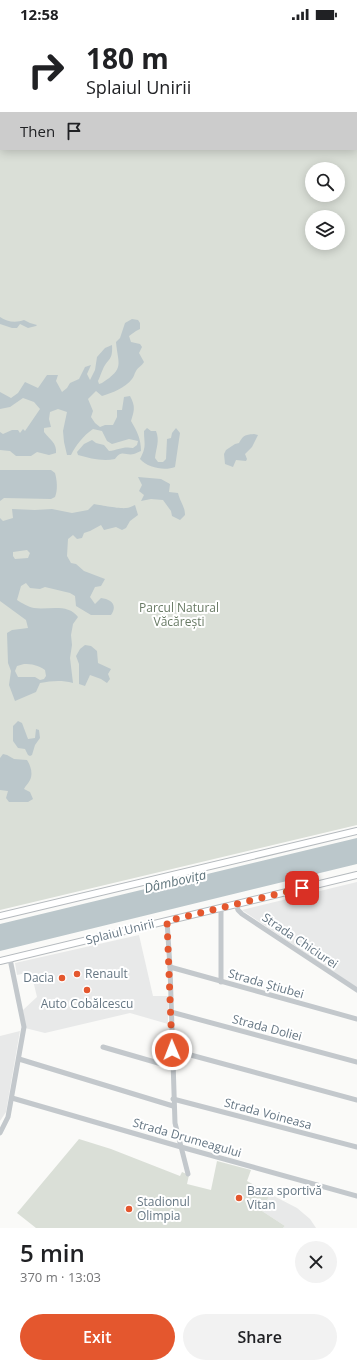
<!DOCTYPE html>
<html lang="en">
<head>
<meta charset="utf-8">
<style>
	:root { --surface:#fff; --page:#f2f2f2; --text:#202124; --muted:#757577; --accent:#e4572e }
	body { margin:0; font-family:"Open Sans",sans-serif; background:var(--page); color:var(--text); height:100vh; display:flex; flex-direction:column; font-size:15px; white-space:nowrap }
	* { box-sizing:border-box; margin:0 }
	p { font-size:13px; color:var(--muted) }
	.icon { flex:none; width:22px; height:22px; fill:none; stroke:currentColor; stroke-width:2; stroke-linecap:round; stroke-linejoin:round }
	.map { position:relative; height:1200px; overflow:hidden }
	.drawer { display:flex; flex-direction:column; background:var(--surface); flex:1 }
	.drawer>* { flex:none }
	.guide { position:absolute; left:0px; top:0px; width:357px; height:122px; box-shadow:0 2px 10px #0003; background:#fff; color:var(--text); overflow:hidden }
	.fabs { position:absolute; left:305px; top:134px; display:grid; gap:8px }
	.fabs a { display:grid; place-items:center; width:40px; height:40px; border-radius:50%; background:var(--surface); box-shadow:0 2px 10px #0003; font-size:20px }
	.pin { position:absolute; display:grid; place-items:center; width:34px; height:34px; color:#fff; margin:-17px; border-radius:8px; box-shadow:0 2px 6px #0006 }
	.me { position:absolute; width:44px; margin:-22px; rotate:359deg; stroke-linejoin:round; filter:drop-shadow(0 0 3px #0008) }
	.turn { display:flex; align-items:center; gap:14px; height:84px; padding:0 20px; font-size:18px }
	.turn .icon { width:52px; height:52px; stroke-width:2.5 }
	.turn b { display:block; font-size:28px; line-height:34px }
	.then { display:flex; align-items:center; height:38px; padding:0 20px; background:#0003; gap:8px; font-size:15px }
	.round { display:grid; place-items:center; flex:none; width:42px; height:42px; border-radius:21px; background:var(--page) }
	.head { display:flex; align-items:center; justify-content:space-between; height:68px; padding:0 20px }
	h1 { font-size:24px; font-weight:600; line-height:30px }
	.button { display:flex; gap:8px; margin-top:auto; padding:8px 20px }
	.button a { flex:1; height:46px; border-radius:24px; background:var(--accent); color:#fff; font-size:16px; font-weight:600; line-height:46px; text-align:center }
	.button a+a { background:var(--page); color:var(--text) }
	.status { display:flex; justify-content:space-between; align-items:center; height:28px; padding:0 20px; background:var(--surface); direction:ltr }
	.status svg { height:11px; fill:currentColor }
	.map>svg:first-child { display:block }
</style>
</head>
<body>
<div class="status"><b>12:58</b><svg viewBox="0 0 49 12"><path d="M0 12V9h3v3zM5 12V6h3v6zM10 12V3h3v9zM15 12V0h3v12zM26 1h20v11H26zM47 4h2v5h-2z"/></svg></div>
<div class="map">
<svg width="357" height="1200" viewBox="0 0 357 1200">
	<rect width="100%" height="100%" fill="#fafaf8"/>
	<g fill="#e8e9e9">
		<polygon points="53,0 198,0 196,1 54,1"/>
		<polygon points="254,0 320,0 321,1 256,1"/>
		<polygon points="357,854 357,960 242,882"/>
		<polygon points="139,907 153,968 168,968 168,996 130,985 45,1005 25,1000 23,982 37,969 31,944 17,947 15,935"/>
		<polygon points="20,1003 6,1084 0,1093 0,1008"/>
		<polygon points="270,1166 297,1180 310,1191 316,1200 283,1200 285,1198 262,1183"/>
	</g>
	<g fill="#dadfd7" fill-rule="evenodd">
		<path d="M0,0H44L45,1H1V121H356V55L357,57V797L0,882ZM312,141H338V167H312ZM312,189H338V215H312Z"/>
		<polygon points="79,1111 111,1121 180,1148 182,1144 189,1147 187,1156 211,1162 217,1133 251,1142 247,1153 270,1166 262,1183 285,1198 283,1200 36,1200 17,1185"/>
	</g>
	<g fill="#bbc7cb" fill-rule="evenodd">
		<path d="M0,289C7,294 16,295 24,292L30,295L37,297L36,298L28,300L20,296L17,300H12L0,296Z"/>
		<path d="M132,291L138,292L140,295V301L136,303L129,308L131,314L140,316L142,319L139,325L144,334C142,338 138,339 136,343C134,346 134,349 132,351C125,360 112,365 102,368L96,363L88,371L93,383L91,389L95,395L100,399L105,397H113L117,389V382H122L124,369L130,368C136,379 134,383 131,393C137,403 141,411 141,423C140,423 135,426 134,426C125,428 122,421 115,431C102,434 90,430 78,427L77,424L84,416L92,412L96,415L104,417L109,423C118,422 123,418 133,420L137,417L138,413L129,411L112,416L107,413L102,403L93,401C83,408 76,417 71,427H67L64,414L63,403L67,384L58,381L50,384L49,391L51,399L44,400V404C50,412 57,415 56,425L49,427L37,424L31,428H16L10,423L0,422V404L3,406L12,402H18L20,405L23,401L25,403L40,381L34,374L23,370L10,379L0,381V364L11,370L18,365L25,354L38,360L47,347H58L56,353L62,364L67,360L70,355L79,351L85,339L91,337L87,346L90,352L95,342L97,329L105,320L112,317C113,333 108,330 103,341C101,345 100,349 98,353L99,356L102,355C125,340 118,337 116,314L120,310L125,295Z"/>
		<path d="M147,400L151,403H156C160,413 156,420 155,430L158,434H163L166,431L167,411L171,410L172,405L176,400L180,405L175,439C165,443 148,440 140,431C147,418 144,416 144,403Z"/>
		<path d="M254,406L258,407L252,419L245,426L247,431L246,433L236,432L233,439L225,436L224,426L226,422L235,416L239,415C244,407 244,407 254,406Z"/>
		<path d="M0,442H51L55,445C57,452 58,462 55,469L51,471L4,470L0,473Z"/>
		<path d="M138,449L161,451L170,456L169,464L178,465C180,474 185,478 185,487L180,492L172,488L171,483L163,472L151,471L141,473L144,467L139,463L142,457Z"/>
		<path d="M94,476C99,477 121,481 126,480C129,480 132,478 135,477L138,487L130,493L126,500L122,502L116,499L104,502L101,497L90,503L84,505L82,510L77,511L73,507L68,511L67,528L71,535L76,536L84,543L105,551L101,558L95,559L90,569L95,576L101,570C111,571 118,577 111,587H91L76,578L75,568L70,565L45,559L40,561L30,560L26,555L21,558L17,572C22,575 28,579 34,580C49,582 68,575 78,589L73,596L71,607L72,617L70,630L73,655C61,652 52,653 40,655L36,664L15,673L9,657L11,643L8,635L7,605L12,602L28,600L26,592L0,573V490L3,493L13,490L12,481L35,482L52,481L72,485L88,482ZM27,522L30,525L28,530L15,531L13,528V524ZM24,636C32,636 38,637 45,642L46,648L44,651L40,652L35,649H18L15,643L17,638Z"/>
		<polygon points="85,617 91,618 97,623 98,635 111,641 108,646 110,651 107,655 101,651 90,647 85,658 79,656 79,636 76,628 80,621"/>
		<polygon points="18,693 22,695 28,711 35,710 36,701 39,702 40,710 35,717 32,727 30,728 28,727 25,721 18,720 13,713 13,698"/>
		<path d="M3,726L7,727L14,731L27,732C31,738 33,746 30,752C28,756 25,758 24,761L30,764L33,771L28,774H9L6,770L8,763L0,762V730Z"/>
		<polygon points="357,810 357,836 0,923 0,896"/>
	</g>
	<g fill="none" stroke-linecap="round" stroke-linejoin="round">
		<g stroke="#b5babe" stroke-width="8">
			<g id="major">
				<polyline points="329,0 330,1"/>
				<polyline points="345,0 345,1"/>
				<polyline points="356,19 357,20"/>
				<polyline points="356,44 357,45"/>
				<polyline points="0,888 357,803"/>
				<polyline points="0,933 357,847"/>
			</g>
		</g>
		<g stroke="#c3c8cc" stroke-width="5">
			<polyline points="236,876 238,882 242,886 357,962"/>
			<polyline points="167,893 170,939 175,1095 188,1146"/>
			<polyline points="170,939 357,991"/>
			<polyline points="221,954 221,880"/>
			<polyline points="171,984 357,1034"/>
			<polyline points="103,1019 172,1039"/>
			<polyline points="172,1022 357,1072"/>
			<polyline points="19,1031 173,1078"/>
			<polyline points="12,1070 181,1119 357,1168"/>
			<polyline points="173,1071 357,1119"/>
			<polyline points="0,1105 8,1089 24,999 10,931"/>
		</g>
		<use href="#major" stroke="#fff" stroke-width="6"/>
		<g stroke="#a2aab0" stroke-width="1">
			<polyline points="335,0 336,1"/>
			<polyline points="356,29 357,31"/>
		</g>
	</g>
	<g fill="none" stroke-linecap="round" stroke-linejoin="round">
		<polyline stroke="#e4572e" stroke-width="7" stroke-dasharray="0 12.6" points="172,1022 167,893 302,860"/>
	</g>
	<g fill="#e4572e" stroke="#fff" stroke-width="1.5">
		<circle cx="77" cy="946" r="4"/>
		<circle cx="62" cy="950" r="4"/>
		<circle cx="87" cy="962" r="4"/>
		<circle cx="239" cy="1170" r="4"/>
		<circle cx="129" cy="1181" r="4"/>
	</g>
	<g text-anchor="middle" stroke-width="4" stroke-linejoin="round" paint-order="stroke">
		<g font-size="12" fill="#687a64" stroke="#fff">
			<text x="179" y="584">Parcul Natural<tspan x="179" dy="14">Văcărești</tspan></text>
		</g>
		<g font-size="12" fill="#657683" stroke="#fff">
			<text transform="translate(120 904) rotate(-14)" y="4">Splaiul Unirii</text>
			<text transform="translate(300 913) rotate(34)" y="4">Strada Chiciurei</text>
			<text transform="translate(266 956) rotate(16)" y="4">Strada Știubei</text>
			<text transform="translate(267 1000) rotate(15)" y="4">Strada Doliei</text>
			<text transform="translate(268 1086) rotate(15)" y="4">Strada Voineasa</text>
			<text transform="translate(187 1110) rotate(16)" y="4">Strada Drumeagului</text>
		</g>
		<g font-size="12" fill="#657683" stroke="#fff" text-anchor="start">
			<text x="85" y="950">Renault</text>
			<text x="54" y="954" text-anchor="end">Dacia</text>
			<text x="87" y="980" text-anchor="middle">Auto Cobălcescu</text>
			<text x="247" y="1167">Baza sportivă<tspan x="247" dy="14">Vitan</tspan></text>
			<text x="137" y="1178">Stadionul<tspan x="137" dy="14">Olimpia</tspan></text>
		</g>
		<g font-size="13" font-style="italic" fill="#60757c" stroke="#fff">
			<text transform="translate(175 853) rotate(-13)" y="5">Dâmbovița</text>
		</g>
	</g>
</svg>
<div class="fabs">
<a><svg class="icon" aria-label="search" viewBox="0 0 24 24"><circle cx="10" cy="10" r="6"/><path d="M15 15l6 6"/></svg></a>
<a><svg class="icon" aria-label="layers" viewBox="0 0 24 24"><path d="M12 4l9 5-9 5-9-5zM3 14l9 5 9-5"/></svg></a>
</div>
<div class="pin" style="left:302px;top:860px;background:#d93025"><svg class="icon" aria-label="arrive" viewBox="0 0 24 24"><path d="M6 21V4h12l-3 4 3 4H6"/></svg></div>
<svg class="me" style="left:172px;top:1022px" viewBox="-20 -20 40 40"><circle r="17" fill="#e4572e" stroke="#fff" stroke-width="3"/><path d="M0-11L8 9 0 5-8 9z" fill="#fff"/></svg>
<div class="guide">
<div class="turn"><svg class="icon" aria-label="right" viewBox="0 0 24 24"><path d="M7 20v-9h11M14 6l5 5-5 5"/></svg><div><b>180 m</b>Splaiul Unirii</div></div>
<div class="then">Then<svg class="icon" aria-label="arrive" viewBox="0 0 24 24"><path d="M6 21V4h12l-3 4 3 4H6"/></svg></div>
</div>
</div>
<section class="drawer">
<div class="head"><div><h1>5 min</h1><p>370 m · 13:03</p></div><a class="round"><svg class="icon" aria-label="close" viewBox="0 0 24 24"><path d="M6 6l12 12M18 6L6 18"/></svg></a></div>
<div class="button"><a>Exit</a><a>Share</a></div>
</section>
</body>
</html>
